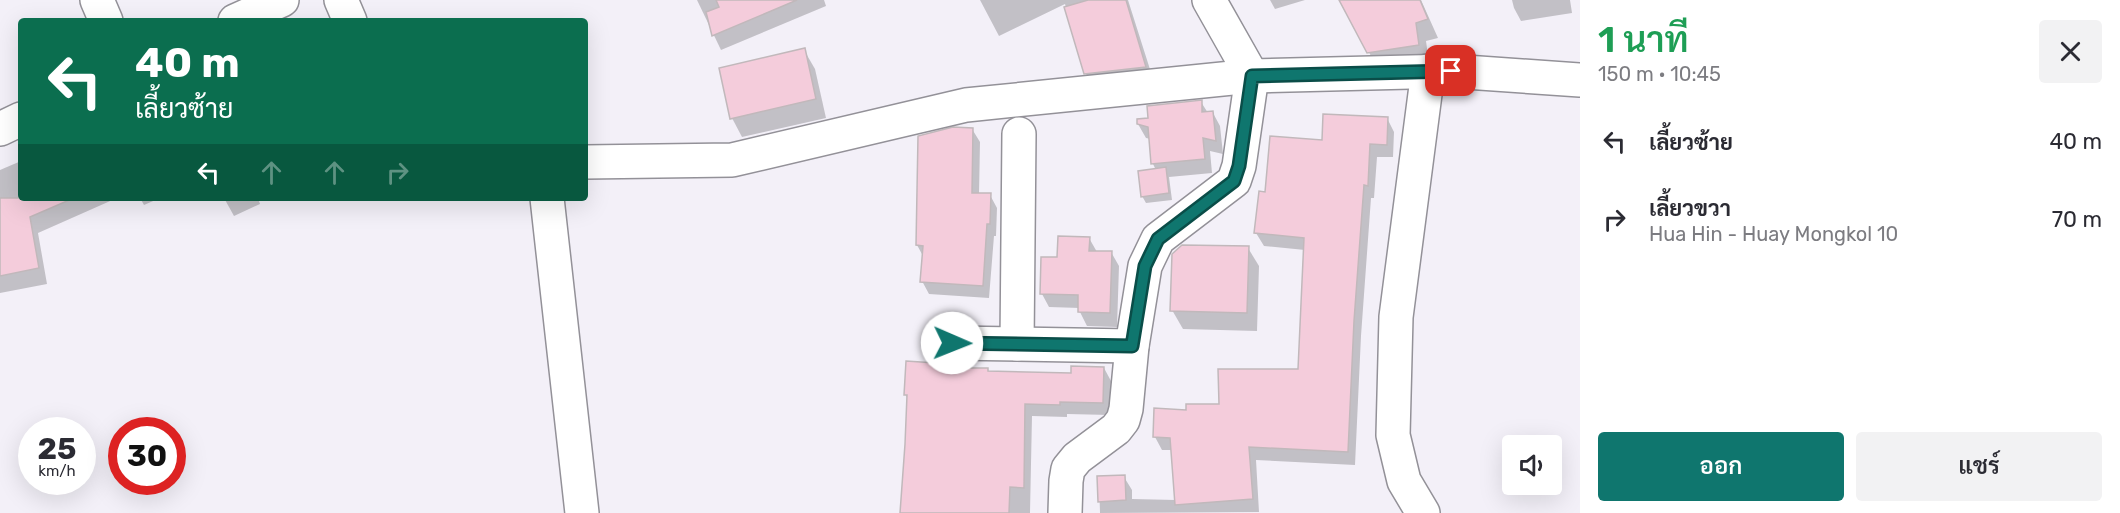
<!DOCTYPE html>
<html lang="th">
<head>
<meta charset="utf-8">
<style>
	:root { --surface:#fff; --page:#f2f2f3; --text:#2b2b33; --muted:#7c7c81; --accent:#0f766e }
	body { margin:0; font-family:Rubik,Sarabun,sans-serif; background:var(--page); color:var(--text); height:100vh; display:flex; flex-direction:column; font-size:22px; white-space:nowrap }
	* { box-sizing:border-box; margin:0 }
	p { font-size:20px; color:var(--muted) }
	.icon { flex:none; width:33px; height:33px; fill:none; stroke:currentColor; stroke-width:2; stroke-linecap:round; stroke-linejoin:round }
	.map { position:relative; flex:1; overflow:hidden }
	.sheet { display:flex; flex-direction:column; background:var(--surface); width:540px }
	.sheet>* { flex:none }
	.hud { position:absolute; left:18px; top:18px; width:570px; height:183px; border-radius:6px; box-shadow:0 6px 24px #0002; background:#0b6e4f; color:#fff; overflow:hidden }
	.tools { position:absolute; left:1502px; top:435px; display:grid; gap:12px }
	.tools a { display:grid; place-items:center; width:60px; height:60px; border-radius:6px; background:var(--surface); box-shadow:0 6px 24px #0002; font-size:30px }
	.speed { position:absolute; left:18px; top:417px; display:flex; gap:12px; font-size:30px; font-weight:700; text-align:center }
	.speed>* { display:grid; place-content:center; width:78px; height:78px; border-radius:50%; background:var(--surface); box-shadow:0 6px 24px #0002; line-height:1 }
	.speed small { font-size:15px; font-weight:400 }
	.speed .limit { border:9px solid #d22; background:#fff; color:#111 }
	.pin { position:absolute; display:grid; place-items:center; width:51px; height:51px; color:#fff; margin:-26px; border-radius:12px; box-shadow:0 3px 9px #0006 }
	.me { position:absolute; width:66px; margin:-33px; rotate:91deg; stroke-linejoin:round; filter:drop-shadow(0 0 4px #0008) }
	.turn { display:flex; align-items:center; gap:21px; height:126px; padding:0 18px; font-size:27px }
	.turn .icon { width:78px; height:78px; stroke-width:2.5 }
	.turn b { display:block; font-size:42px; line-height:51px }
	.lanes { display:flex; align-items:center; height:57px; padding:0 18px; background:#0003; justify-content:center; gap:30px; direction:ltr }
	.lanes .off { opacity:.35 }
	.round { display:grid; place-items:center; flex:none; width:63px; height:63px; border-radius:6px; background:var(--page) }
	.headline { display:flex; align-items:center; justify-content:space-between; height:102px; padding:0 18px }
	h1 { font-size:36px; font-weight:600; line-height:45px; color:#1e9e55 }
	.action { display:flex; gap:12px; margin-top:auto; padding:12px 18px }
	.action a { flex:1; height:69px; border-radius:6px; background:var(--accent); color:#fff; font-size:24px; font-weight:600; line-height:69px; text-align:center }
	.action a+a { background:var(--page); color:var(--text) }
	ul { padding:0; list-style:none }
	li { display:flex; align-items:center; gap:18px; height:78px; padding:0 18px }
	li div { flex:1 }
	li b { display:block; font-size:22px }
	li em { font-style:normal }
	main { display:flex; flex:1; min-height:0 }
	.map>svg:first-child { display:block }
</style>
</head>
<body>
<main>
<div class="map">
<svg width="1580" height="513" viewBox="0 0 1580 513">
	<rect width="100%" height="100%" fill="#f3f0f8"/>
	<g fill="#0003">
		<polygon points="697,0 824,0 826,6 721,50"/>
		<polygon points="980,0 1128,0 1154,82 1095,88 1086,74 1065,4 999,36"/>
		<polygon points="1270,0 1305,0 1275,9"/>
		<polygon points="1341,0 1421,0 1438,38 1426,41 1429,63 1379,71"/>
		<polygon points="1512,0 1570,0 1572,13 1521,21 1514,8"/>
		<polygon points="804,50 815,69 826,118 742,137 732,118"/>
		<polygon points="1201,102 1208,113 1213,113 1220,126 1223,154 1210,151 1212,173 1169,177 1172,200 1146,203 1142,196 1156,170 1153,164 1151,139 1146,138 1138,124"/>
		<polygon points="1387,118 1394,132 1393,157 1377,157 1374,198 1371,198 1361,336 1355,465 1256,460 1259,512 1100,513 1099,478 1124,477 1132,490 1132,499 1176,500 1173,450 1162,450 1155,437 1188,411 1220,405 1299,370 1305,250 1264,246 1256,233 1266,193 1323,142"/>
		<polygon points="972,129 980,142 979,194 990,195 997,208 996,236 994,236 989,298 929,294 922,281 923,256 917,245"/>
		<polygon points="21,161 21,198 117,198 38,233 47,284 0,293 0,170"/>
		<polygon points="140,198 160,198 144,205"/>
		<polygon points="224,198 258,198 260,204 234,216"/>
		<polygon points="1089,238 1097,252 1111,252 1119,266 1117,327 1087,326 1080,312 1080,308 1049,307 1042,294 1059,259"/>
		<polygon points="1248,248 1259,266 1257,331 1183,329 1172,310"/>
		<polygon points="934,364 937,369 1072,375 1104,368 1111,381 1110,415 1067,414 1067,417 1032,416 1030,513 902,513 908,399 905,394"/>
	</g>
	<g fill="#f4ccdb" stroke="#c1b8bb" stroke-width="1.5">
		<polygon points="716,0 797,0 712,36 706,12 719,7"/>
		<polygon points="1088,0 1126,0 1146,67 1084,74 1064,7"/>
		<polygon points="1339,0 1420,0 1428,19 1416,23 1419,45 1367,53"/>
		<polygon points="805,48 816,99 730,119 719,68"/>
		<polygon points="1202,100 1202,112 1213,111 1216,141 1203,138 1205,159 1151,164 1148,127 1137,124 1137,119 1148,118 1147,106"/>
		<polygon points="1323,114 1388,117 1387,145 1370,144 1368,186 1364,185 1354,321 1348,452 1249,447 1253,499 1175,505 1170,438 1153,437 1154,408 1186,410 1186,404 1219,404 1218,369 1298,369 1304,238 1254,233 1259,191 1265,192 1270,136 1322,140"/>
		<polygon points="953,127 973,128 972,193 991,193 990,224 987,224 983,286 920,282 923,246 916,245 918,136"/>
		<polygon points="1166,167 1169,193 1141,197 1138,171"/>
		<polygon points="0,198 74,198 30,217 39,268 0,276"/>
		<polygon points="1058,236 1090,237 1089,251 1112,251 1110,313 1078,312 1078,295 1040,294 1041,257 1057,257"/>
		<polygon points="1182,245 1249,246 1247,313 1170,311 1172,254"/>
		<polygon points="906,361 935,363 935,368 988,368 988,371 1071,373 1071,366 1104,367 1103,403 1060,402 1060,405 1025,404 1024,488 1010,487 1009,513 900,513 905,444 907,395 904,395"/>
		<polygon points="1125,475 1126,500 1098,502 1097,476"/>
	</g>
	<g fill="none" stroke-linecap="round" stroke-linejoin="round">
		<g stroke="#939198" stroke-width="36">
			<g id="minor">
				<polyline points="97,0 106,21"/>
				<polyline points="341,0 350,21"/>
				<polyline points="585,162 732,160 966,105 1252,76 1451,71 1580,80"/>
				<polyline points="547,198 582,513"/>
				<polyline points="952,343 1132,346"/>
				<polyline points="1017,344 1019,134"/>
				<polyline points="1065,513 1066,481 1068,469 1077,458 1116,429 1123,420 1126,409 1132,346 1145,266 1158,239 1234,181 1239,166 1252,76 1209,0"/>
				<polyline points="1423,513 1404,481 1393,435 1396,317 1428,71"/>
			</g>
		</g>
		<g stroke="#939198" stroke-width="36">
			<g id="major">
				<polyline points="235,21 282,0"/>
				<polyline points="0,129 21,119"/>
			</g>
		</g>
		<use href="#minor" stroke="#fff" stroke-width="33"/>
		<use href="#major" stroke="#fff" stroke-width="33"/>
	</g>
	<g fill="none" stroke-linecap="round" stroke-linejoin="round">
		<g stroke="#0a4d48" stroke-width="15">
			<polyline id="route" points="952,343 1132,346 1145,266 1158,239 1234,181 1239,166 1252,76 1451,71"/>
		</g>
		<use href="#route" stroke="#0f766e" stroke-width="10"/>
	</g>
</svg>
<div class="tools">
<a><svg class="icon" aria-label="sound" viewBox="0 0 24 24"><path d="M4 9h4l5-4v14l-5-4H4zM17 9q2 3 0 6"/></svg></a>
</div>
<div class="speed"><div>25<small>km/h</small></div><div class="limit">30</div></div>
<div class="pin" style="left:1451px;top:71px;background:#d93025"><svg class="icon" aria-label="arrive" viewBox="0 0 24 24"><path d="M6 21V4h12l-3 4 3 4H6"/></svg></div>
<svg class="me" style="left:952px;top:343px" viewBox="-20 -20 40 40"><circle r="19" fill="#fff"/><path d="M0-13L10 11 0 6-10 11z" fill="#0f766e"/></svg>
<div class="hud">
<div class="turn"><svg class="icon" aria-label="left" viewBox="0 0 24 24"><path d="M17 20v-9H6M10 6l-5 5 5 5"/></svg><div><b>40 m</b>เลี้ยวซ้าย</div></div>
<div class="lanes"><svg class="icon" aria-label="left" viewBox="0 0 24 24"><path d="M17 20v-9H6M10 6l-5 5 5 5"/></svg><svg class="icon off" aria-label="ahead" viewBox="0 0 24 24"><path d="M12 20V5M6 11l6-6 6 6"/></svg><svg class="icon off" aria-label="ahead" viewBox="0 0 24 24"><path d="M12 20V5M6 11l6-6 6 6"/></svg><svg class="icon off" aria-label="right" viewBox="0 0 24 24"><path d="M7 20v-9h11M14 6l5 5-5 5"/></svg></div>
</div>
</div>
<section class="sheet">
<div class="headline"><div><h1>1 นาที</h1><p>150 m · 10:45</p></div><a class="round"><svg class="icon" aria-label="close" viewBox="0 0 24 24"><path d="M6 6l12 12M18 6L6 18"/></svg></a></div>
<ul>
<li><svg class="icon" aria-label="left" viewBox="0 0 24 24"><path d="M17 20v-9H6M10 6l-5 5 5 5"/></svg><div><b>เลี้ยวซ้าย</b></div><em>40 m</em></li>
<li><svg class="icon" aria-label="right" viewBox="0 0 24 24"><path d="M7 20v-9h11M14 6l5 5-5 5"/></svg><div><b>เลี้ยวขวา</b><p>Hua Hin - Huay Mongkol 10</p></div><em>70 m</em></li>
</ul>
<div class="action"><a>ออก</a><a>แชร์</a></div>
</section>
</main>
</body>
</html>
